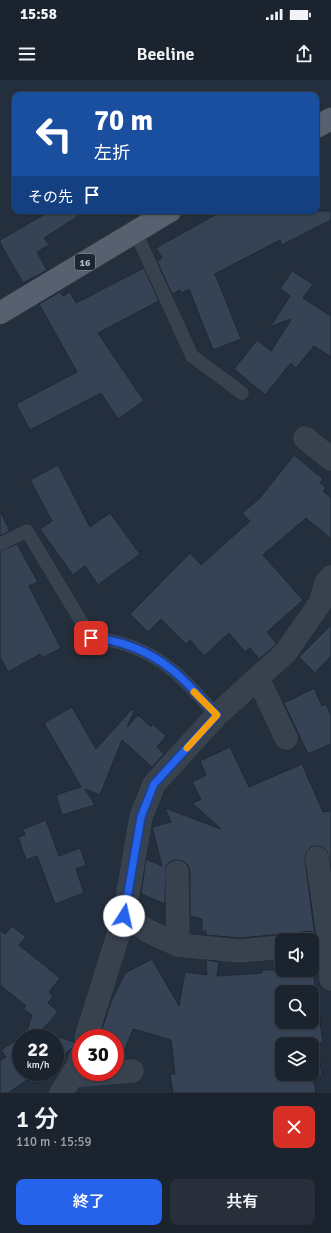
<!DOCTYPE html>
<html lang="ja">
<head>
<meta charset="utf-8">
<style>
	:root { --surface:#1b232e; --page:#282f3a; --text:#f1f3f6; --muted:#a0a4aa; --line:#39404a; --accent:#2563eb }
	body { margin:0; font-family:Signika,"Noto Sans JP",sans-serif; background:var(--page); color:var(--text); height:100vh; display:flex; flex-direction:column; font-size:15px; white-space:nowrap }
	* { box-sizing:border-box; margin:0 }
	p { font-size:13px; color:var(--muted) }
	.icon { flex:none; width:22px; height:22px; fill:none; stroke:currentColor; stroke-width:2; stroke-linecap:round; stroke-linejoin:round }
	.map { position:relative; height:1013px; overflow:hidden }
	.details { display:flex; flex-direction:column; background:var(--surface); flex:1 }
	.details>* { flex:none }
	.banner { position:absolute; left:12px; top:12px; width:307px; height:122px; border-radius:8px; box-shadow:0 1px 3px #0004,0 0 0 1px var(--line); background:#1a4fa0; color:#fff; overflow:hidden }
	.tools { position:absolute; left:275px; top:853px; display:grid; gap:8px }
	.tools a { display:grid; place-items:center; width:44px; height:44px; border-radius:8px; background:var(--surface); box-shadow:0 1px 3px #0004,0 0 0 1px var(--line); font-size:20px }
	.speed { position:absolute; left:12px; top:949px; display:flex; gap:8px; font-size:20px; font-weight:700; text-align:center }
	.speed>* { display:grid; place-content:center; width:52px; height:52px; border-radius:50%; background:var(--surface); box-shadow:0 1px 3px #0004,0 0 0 1px var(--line); line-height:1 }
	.speed small { font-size:10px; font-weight:400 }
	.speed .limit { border:6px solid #d22; background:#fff; color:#111 }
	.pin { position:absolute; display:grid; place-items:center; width:34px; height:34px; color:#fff; margin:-17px; border-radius:8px; box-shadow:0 2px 6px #0006 }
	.me { position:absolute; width:44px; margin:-22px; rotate:10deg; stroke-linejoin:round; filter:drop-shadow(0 0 3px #0008) }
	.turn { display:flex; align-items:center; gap:14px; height:84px; padding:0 16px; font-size:18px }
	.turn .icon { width:52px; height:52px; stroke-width:2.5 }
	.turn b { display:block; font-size:28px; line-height:34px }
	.then { display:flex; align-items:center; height:38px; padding:0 16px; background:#0003; gap:8px; font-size:15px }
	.round { display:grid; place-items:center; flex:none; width:42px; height:42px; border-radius:8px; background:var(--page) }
	.headline { display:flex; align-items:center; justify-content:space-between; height:68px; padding:0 16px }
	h1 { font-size:24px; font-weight:600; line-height:30px }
	.primary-button { display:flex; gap:8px; margin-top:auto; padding:8px 16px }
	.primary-button a { flex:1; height:46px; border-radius:8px; background:var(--accent); color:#fff; font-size:16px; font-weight:600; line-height:46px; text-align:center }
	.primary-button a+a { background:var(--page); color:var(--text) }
	.status { display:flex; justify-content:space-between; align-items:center; height:28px; padding:0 20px; background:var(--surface); direction:ltr }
	.status svg { height:11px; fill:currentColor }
	header { display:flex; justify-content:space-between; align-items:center; height:52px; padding:0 16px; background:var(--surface); font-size:18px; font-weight:600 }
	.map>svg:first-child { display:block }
</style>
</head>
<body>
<div class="status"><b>15:58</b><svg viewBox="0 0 49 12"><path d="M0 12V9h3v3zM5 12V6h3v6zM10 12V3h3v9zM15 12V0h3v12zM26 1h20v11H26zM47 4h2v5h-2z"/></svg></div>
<header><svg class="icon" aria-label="menu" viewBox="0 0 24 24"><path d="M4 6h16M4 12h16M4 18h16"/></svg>Beeline<svg class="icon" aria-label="share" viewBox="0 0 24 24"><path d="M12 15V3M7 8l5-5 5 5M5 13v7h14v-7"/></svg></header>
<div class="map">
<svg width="331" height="1013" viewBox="0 0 331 1013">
	<rect width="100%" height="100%" fill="#242f3e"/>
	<g fill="#364354" stroke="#1f2835" fill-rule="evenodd">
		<polygon points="50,131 86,131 44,158 49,165 37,172 47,190 23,203 0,163 0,160"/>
		<polygon points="222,131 331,131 331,140 282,165 280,160 215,194 241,259 213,270 189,209 181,213 180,210 172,214 157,181 162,178 156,168"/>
		<polygon points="144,188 159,221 98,253 144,321 118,339 101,313 30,350 16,324 77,292 39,224 60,212 63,216 70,212 76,223"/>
		<polygon points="292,191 313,204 303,218 331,236 331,277 314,266 296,288 291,283 265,315 234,289 257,260 271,271 291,240 290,239 270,247 290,216 280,209"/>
		<polygon points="294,375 323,399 320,403 326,408 323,411 331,418 331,459 306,438 263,475 303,520 267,552 277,564 259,579 250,568 245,572 229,553 204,576 190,560 186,564 161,539 148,552 130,534 190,473 201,485 250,441 242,433 259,419"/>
		<polygon points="58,385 90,447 110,433 140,474 98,505 85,486 73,495 40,449 52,441 30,400"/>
		<polygon points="0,431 10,451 0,456"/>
		<polygon points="17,464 38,502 29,506 61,568 42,578 40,574 8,592 0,577 0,471"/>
		<polygon points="331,545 331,576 315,593 299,577"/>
		<polygon points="314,608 322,626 326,624 331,635 331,664 308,674 284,623"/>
		<polygon points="72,627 96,669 132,629 134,631 127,647 138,635 151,647 153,644 166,656 157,667 164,674 152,687 122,660 100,715 85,709 95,725 62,735 56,715 81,707 44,643"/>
		<polygon points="230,667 249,707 302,684 323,732 331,731 331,787 327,771 321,766 315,766 310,768 306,773 305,779 317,873 312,874 312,851 240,858 206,855 206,851 202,851 202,839 190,836 190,792 188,785 183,781 176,780 171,781 166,786 165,824 141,814 146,779 162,786 152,747 171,742 165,728 221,749 192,723 201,720 192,702 206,695 200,681"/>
		<polygon points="46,740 59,776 80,768 86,785 76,789 84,813 55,824 37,776 26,780 18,757 25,755 23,749"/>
		<polygon points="12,846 26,857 19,865 60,898 49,912 53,916 48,923 58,932 41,951 74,962 76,965 55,981 55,958 21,958 21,992 39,992 8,1013 0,1013 0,981 6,977 1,970 26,954 32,935 23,929 26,926 0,905 0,850 5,854"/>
		<path d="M152,879L179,926L185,892L207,895L206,880L219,882L217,896L262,893V890H313L323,963H318L320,971L318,972L322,995L313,997L316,1013H173L170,994H175L171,960L133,949L121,979L115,980V958H99L111,922L125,893ZM282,912H312V942H282ZM282,964H312V994H282Z"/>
	</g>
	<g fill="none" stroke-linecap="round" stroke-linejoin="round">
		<g stroke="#414a57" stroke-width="13">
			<g id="lane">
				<polyline points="135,151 192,276 242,313"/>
				<path d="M0,464L27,451L91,558C118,559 149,571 171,589C188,602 202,620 217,635"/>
			</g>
		</g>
		<g stroke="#414a57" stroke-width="23">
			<g id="street">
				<polyline points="305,358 331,379"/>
				<polyline points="258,598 286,658"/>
				<polyline points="317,778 329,860 331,899"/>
				<polyline points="177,792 178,865"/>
				<polyline points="124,836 148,851 178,865 240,871 282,867"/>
				<polyline points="86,958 124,836 141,737 154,704 217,635 286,572 320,523 326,503 331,497"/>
				<polyline points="72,996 132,991"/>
				<polyline points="61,1013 78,986 81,976"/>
			</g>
		</g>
		<g stroke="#414a57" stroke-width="23">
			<g id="primary">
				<polyline points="316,47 331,39"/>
				<polyline points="0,233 170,131"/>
			</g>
		</g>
		<use href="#lane" stroke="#38414e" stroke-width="12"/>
		<use href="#street" stroke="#38414e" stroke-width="22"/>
		<use href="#primary" stroke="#56606e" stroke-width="22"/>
	</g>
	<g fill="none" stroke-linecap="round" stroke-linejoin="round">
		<g stroke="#184099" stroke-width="10">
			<path id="route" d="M91,558C118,559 149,571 171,589C188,602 202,620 217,635L154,704L141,737L124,836"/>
		</g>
		<use href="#route" stroke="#2563eb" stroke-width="7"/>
		<polyline stroke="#f59e0b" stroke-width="7" points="187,668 217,635 194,612"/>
	</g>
	<g text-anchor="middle" stroke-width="4" stroke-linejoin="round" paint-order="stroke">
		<rect fill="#1d2633" stroke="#878f9c" stroke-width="1" x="75" y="174" width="20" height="16" rx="3"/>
		<g font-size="10" font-weight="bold" fill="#b4bcc9">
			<text x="85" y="186">16</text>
		</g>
	</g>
</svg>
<div class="tools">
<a><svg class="icon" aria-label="sound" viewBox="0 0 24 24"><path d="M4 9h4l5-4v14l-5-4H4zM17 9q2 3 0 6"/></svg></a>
<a><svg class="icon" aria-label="search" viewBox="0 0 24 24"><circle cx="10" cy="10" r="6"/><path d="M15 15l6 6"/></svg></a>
<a><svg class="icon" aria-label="layers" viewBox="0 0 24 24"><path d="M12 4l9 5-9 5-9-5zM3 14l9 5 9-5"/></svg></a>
</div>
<div class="speed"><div>22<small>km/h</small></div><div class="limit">30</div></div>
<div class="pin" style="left:91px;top:558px;background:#d93025"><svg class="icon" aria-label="arrive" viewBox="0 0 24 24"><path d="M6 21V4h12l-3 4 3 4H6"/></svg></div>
<svg class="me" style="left:124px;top:836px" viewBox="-20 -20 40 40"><circle r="19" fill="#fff"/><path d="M0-13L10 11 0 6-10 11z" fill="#2563eb"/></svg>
<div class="banner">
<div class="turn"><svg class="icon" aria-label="left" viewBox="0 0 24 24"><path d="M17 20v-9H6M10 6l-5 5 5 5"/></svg><div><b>70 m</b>左折</div></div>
<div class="then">その先<svg class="icon" aria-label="arrive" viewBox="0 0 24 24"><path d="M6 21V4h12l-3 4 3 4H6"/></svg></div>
</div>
</div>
<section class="details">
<div class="headline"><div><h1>1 分</h1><p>110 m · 15:59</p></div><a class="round" style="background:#d93025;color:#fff"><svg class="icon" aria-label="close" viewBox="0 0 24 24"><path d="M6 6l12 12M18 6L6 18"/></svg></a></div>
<div class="primary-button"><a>終了</a><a>共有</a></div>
</section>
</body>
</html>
